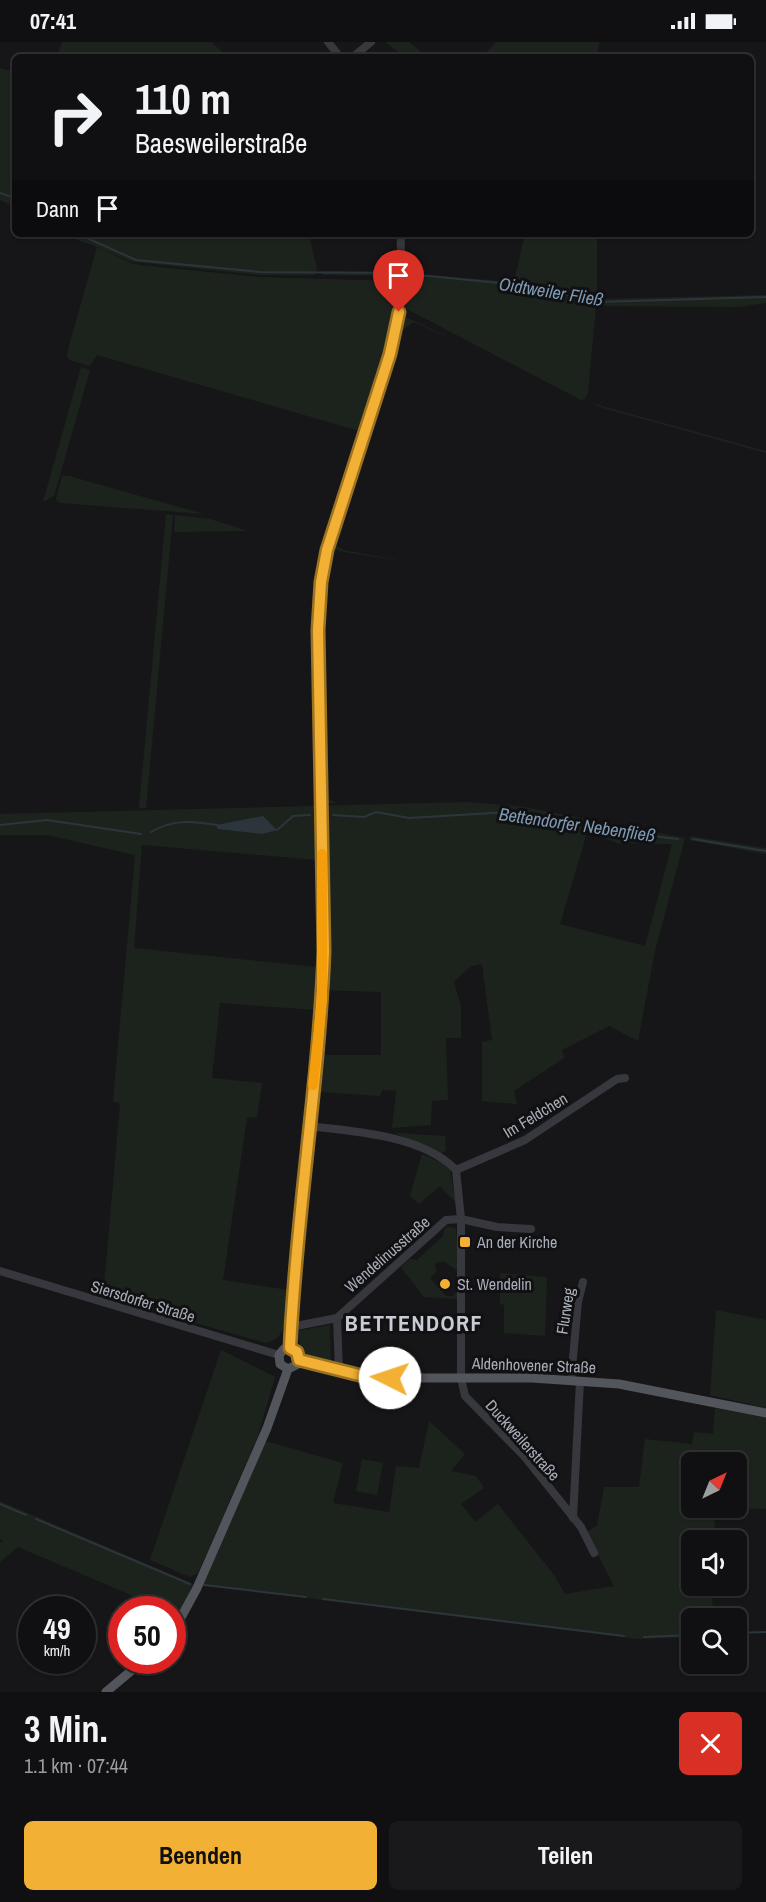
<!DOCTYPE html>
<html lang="de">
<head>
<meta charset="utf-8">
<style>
	:root { --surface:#101012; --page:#19191b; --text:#f1f3f6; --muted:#9c9d9f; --line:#303032; --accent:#f2b134 }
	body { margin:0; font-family:"Archivo Narrow",sans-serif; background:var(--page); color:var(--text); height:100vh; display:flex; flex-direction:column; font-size:22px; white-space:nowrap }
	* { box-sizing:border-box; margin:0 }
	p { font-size:20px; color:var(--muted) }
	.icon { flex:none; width:33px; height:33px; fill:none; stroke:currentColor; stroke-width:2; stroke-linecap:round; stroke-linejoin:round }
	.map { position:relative; height:1650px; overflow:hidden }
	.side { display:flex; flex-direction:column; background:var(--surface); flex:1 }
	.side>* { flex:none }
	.banner { position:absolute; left:12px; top:12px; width:742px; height:183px; border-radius:9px; box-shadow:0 2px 4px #0004,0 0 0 2px var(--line); background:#101012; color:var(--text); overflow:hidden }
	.needle { width:39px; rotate:43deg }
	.buttons { position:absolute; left:681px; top:1410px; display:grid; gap:12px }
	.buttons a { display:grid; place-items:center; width:66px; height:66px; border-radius:9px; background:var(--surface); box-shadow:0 2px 4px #0004,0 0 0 2px var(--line); font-size:30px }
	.speed { position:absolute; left:18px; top:1554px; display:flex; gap:12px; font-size:30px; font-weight:700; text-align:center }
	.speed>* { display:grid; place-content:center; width:78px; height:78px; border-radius:50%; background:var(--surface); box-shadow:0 2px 4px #0004,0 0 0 2px var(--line); line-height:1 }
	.speed small { font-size:15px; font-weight:400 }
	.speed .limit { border:9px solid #d22; background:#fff; color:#111 }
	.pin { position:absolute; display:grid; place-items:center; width:51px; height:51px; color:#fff; margin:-62px -26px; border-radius:50% 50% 50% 0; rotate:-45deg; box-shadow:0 0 6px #0007 }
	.pin .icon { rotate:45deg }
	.me { position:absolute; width:66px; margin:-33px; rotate:274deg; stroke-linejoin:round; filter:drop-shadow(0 0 4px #0008) }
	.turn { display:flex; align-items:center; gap:21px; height:126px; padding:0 24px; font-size:27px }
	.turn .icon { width:78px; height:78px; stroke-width:2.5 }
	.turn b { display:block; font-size:42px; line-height:51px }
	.then { display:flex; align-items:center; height:57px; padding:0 24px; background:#0003; gap:12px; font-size:22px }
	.round { display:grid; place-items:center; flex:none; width:63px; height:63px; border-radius:9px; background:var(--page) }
	.summary { display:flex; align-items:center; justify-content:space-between; height:102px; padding:0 24px }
	h1 { font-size:36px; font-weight:800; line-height:45px }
	.cta { display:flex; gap:12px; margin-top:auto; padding:12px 24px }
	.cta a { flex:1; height:69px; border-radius:9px; background:var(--accent); color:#111; font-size:24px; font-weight:800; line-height:69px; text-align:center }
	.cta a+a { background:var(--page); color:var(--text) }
	.status { display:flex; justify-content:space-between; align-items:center; height:42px; padding:0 30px; background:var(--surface); direction:ltr }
	.status svg { height:16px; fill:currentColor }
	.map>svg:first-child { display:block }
</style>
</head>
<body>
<div class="status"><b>07:41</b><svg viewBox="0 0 49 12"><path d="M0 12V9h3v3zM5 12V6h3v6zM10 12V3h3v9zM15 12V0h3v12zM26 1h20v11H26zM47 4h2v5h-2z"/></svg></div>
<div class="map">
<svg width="766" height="1650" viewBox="0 0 766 1650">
	<rect width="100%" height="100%" fill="#161618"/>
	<g fill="#1c231d" fill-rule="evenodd">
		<polygon points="62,0 211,0 228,15 57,15"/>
		<polygon points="385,0 409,0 427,15 405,15"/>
		<polygon points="496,0 599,0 597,15 483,15"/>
		<polygon points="0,26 15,30 15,165 0,158"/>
		<path d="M61,192H309L317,227L315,233H259L145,221L132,220L98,205L131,221L140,223L259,235L395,239C407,257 371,365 363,390L97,313L90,324L69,318L67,314L69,304L97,205Z"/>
		<polygon points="525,192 597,192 597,257 766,253 766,261 739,265 596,264 588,350 585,357 581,358 405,266 406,231 514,240"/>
		<polygon points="321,229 397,230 397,234 323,233"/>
		<polygon points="401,273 469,304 413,280 402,289 335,502 343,508 414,521 338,509 332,504 392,316"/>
		<polygon points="81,325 90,328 54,454 43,460"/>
		<polygon points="591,361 766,409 766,411 603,366"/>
		<polygon points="62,434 69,434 204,472 60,461 56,457"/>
		<polygon points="166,472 173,473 146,766 139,766"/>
		<polygon points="175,473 210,477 248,489 174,490"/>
		<polygon points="320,510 322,516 315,573 318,759 315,762 311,583"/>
		<polygon points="330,511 334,511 326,552 325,577 329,754 330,758 338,761 326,761 322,580 323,552"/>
		<path d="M468,760L524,765L685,796L655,909L638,999L609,984L562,1008L564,1016L514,1049L517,1062L482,1059V1000L492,998L482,922L471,924L454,940L461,964V996H446L448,1058L432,1059L431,1083L392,1086L396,1049L382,1048L380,1054L320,1050L322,1013H381V950L318,948L316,968L220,961L212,1036L262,1041L257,1075L247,1076L223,1238L288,1248C286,1270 290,1295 266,1301L103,1255L120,1062L113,1059L135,813L47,793H0V772ZM587,791L618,801L672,802L645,904L560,882ZM142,803L317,818L316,925L134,906Z"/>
		<polygon points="690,794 766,806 766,812 689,798"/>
		<polygon points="395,1091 445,1094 446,1108 441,1112"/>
		<polygon points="422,1112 440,1120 450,1128 456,1161 440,1144 419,1162 410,1154"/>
		<path d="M448,1184L456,1187L459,1228C447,1227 450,1215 434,1222L437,1229L430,1236L446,1254H453L458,1248V1257L424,1255L401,1225L410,1217L417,1218L443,1194L444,1188Z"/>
		<polygon points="500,1231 547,1235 545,1294 504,1291 504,1263 500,1262"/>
		<polygon points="716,1268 766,1278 766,1366 710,1353"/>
		<path d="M330,1283L331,1321C307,1314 301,1315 297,1289Z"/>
		<polygon points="221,1308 275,1335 258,1394 198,1531 190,1535 150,1518"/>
		<path d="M715,1366L766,1376V1467L715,1466L714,1498H692V1544H713L712,1576H692L691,1595L638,1597L202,1543L265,1399L343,1421L333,1461L389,1470L396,1424L419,1426L429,1379L465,1412L451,1429L476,1434L484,1446L461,1462L475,1480L498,1462L554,1533L565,1552L614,1544L586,1490L597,1484L604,1445H639L645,1397L692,1402L694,1390L713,1392ZM692,1420H736V1466H692Z"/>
		<polygon points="362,1417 383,1421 377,1453 356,1449"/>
		<polygon points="0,1459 193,1542 178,1574 173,1571 172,1568 164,1567 18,1505 0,1520 0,1501 3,1498 0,1497"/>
	</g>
	<polygon fill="#2c353c" points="263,774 277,788 262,792 218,787 216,783"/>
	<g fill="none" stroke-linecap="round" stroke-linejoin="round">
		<g stroke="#2c353c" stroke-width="2">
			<polyline points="0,151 15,156"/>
			<polyline points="78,192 136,218 260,230 396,231"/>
			<polyline points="408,232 521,243 598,260 766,255"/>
			<polyline points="333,773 364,775 376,770 409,776 509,770 596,782 625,791 678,797"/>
			<polyline points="0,783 47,778 141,792"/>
			<polyline points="277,788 293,774 310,773"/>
			<path d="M151,790C173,777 192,779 217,783"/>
			<polyline points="693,797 766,809"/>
			<polyline points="0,1462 26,1473"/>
			<polyline points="36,1477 190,1542"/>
			<polyline points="204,1543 306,1555"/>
			<polyline points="323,1557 624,1594"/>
			<polyline points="736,1591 766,1590"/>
			<polyline points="644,1595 692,1593"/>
		</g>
		<g stroke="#37383d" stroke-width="8">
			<polyline points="328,0 340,15"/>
			<polyline points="353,15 371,0"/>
			<path d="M308,1084C353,1089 423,1093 456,1128L461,1177V1336L465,1354L524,1414L581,1485L594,1511"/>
			<polyline points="456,1128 525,1098 617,1037 625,1036"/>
			<polyline points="0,1229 279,1313"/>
			<polyline points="337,1276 446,1178 461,1177 497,1185 531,1187"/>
			<polyline points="337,1276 339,1329"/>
			<polyline points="291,1285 337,1276"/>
			<path d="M290,1306C296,1173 319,1041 324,909L318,588L321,540L327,508L390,312L400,252L401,192"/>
			<polyline points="571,1338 578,1260 583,1240"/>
			<polyline points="573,1476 580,1339"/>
		</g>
		<g stroke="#53555c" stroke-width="9">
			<polyline points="299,1318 371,1336 532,1336 619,1342 766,1371"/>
			<polyline points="172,1592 197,1546 267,1386 288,1327 298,1322 299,1312 290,1306 284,1307 279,1313 280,1322 288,1327"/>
			<polyline points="106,1650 144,1618"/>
		</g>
	</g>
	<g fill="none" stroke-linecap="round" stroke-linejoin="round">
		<g stroke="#9d7322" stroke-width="15">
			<path id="route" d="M390,1336H371L299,1318L297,1310L290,1306C296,1173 319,1041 324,909L318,588L321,540L327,508L390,312L399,270"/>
		</g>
		<use href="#route" stroke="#f2b134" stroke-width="10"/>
		<polyline stroke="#f59e0b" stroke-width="10" points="313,1043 322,958 322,812"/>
	</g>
	<g fill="#f2b134" stroke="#111113" stroke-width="2">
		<rect x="459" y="1194" width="12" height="12" rx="3"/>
		<circle cx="445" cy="1242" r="6"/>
	</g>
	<g text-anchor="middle" stroke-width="6" stroke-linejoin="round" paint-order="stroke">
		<g font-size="16" fill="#a8adb8" stroke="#111113">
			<text transform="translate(535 1073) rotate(-31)" y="6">Im Feldchen</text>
			<text transform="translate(387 1212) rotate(-41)" y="6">Wendelinusstraße</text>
			<text transform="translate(143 1259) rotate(17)" y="6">Siersdorfer Straße</text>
			<text transform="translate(565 1269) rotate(-81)" y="6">Flurweg</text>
			<text transform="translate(534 1323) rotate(2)" y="6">Aldenhovener Straße</text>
			<text transform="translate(523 1398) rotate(48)" y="6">Duckweilerstraße</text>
		</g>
		<g font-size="16" fill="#a8adb8" stroke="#111113" text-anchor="start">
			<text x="477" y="1206">An der Kirche</text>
			<text x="457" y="1248">St. Wendelin</text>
		</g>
		<g font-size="18" font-style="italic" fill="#7f9bb3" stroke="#111113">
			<text transform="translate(551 250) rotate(9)" y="6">Oidtweiler Fließ</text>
			<text transform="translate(577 783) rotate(8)" y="6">Bettendorfer Nebenfließ</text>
		</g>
		<g font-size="22" font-weight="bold" letter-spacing="1.5" fill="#c9ccd4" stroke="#111113">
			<text x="414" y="1289">BETTENDORF</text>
		</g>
	</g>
</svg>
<div class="buttons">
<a><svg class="needle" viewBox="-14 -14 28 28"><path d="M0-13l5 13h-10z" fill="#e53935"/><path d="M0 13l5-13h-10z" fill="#9c9d9f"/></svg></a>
<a><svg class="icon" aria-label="sound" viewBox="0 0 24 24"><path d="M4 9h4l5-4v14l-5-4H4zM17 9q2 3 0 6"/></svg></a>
<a><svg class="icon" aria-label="search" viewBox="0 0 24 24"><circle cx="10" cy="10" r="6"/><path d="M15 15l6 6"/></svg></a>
</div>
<div class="speed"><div>49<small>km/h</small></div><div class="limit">50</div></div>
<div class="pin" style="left:399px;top:270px;background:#d93025"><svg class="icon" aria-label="arrive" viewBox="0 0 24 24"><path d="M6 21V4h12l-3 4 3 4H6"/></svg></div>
<svg class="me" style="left:390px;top:1336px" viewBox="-20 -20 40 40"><circle r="19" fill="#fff"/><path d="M0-13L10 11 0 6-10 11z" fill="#f2b134"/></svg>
<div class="banner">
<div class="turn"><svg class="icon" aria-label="right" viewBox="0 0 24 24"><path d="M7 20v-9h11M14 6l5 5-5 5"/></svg><div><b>110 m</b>Baesweilerstraße</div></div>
<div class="then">Dann<svg class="icon" aria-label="arrive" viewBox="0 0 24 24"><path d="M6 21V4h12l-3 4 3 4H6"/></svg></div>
</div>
</div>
<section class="side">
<div class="summary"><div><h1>3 Min.</h1><p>1.1 km · 07:44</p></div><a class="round" style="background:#d93025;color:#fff"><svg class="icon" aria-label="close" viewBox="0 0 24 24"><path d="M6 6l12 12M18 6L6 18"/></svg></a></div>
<div class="cta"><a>Beenden</a><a>Teilen</a></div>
</section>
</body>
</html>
